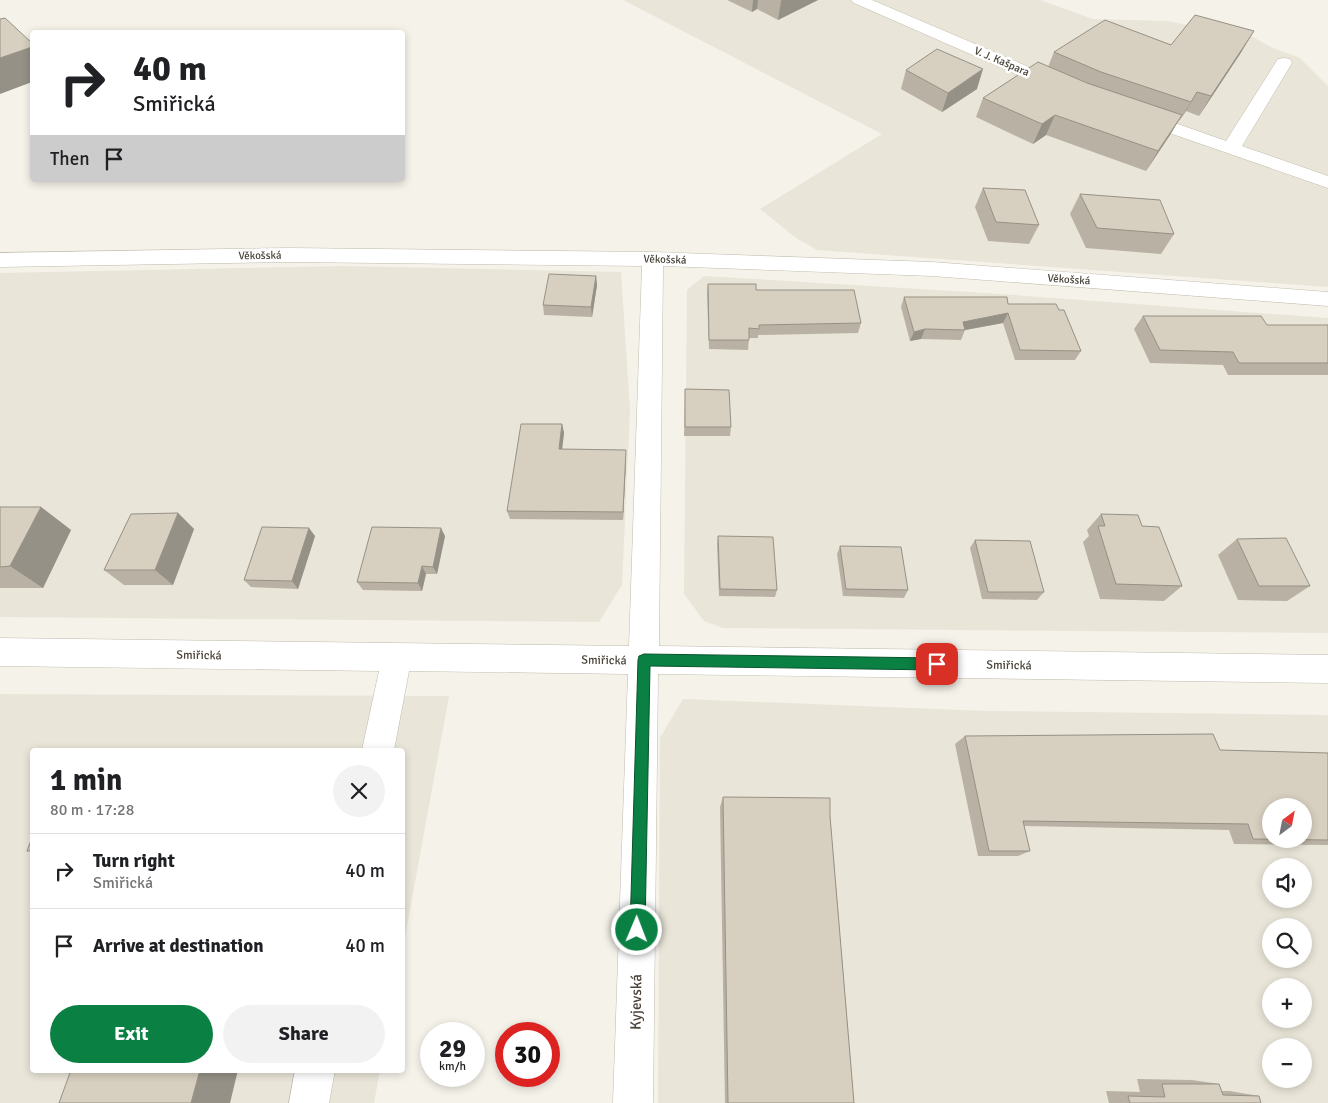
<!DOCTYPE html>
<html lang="en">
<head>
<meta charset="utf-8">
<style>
	:root { --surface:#fff; --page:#f2f2f2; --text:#202124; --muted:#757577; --line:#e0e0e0; --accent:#0b8043 }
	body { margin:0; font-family:Signika,sans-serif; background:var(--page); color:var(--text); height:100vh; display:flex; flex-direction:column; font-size:19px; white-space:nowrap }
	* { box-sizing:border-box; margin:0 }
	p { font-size:16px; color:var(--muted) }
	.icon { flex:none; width:28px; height:28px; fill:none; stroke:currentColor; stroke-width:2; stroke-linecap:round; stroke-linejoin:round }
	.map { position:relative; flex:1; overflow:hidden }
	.details { position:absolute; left:30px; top:748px; width:375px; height:325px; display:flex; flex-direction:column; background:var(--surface); border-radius:5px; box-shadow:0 2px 8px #0003 }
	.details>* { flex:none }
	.guide { position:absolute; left:30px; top:30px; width:375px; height:152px; border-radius:5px; box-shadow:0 2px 8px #0003; background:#fff; color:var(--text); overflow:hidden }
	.needle { width:32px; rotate:32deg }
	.fabs { position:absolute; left:1262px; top:798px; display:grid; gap:10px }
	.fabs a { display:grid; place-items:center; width:50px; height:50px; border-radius:50%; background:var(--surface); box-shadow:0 2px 8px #0003; font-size:25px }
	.speed { position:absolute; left:420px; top:1022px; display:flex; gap:10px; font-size:25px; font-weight:700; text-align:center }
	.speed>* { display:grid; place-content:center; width:65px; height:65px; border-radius:50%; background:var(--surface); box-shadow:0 2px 8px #0003; line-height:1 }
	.speed small { font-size:12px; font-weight:400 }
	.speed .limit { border:8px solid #d22; background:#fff; color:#111 }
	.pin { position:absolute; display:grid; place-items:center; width:42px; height:42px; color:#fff; margin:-21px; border-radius:10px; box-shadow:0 2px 8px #0006 }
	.me { position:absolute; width:55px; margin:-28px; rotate:1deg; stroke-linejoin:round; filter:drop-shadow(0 0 4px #0008) }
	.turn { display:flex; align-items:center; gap:18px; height:105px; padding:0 20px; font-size:22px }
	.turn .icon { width:65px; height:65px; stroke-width:2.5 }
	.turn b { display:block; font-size:35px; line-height:42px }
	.then { display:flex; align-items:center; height:48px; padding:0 20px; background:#0003; gap:10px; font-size:19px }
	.round { display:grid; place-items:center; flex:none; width:52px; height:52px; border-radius:26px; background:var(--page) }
	.summary { display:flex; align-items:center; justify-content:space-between; height:85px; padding:0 20px }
	h1 { font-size:30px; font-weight:700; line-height:38px }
	.primary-button { display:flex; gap:10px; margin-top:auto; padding:10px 20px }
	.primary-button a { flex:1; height:58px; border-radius:30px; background:var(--accent); color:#fff; font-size:20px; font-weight:700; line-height:58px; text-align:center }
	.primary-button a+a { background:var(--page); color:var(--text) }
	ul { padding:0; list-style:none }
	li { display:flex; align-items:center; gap:15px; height:75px; padding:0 20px; border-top:1px solid var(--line) }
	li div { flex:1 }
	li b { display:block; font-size:19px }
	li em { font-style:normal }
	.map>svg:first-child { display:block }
</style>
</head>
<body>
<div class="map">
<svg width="1328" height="1103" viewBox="0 0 1328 1103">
	<rect width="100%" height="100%" fill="#f5f2ea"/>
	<g fill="#e9e5d8" fill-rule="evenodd">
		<polygon points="623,0 1040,0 1093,19 1167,21 1253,37 1273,48 1300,58 1328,86 1328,287 817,250 796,238 760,209 882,134"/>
		<polygon points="343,266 621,272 630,410 622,585 599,622 0,617 0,273"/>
		<polygon points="704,276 986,293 1328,318 1328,633 723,628 704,621 684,594 687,290"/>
		<polygon points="0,694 449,696 403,948 402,750 32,750 32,1070 380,1070 374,1103 0,1103"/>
		<path d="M683,699L987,711L1328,715V1103H658L660,738ZM1271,806H1304V839H1271ZM1271,866H1304V899H1271ZM1271,926H1304V959H1271ZM1271,986H1304V1019H1271ZM1271,1046H1304V1079H1271Z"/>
	</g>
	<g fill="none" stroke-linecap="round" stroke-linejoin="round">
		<g stroke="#c1bbac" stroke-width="1">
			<g id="minor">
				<polygon points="851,0 872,0 1064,82 1067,86 1064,90 1052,90 854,3"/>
				<polygon points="1284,58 1290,59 1292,63 1242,146 1328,176 1328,188 1132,120 1129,116 1132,112 1138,111 1144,112 1226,141 1278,59"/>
				<polygon points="288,248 653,252 932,262 1328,292 1328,306 932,276 663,266 659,646 1328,655 1328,683 658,674 653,1103 613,1103 628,674 409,671 394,750 362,750 379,671 0,666 0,638 629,646 642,266 288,262 0,267 0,253"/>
				<polygon points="295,1070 335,1070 329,1103 289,1103"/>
			</g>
		</g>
		<use href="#minor" fill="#fff" fill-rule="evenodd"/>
	</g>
	<g fill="#b9b2a4">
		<polygon points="727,0 818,0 778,20 757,9 752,12"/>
		<polygon points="1171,45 1242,51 1199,116 1186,111 1179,121 1178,121 1170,135 1146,171 1046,135 1033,144 976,117 983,98 1048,67 1054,52"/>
		<polygon points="906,70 977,89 942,112 901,89"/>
		<polygon points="983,188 1039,225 1029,244 988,241 975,207"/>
		<polygon points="1080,194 1174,234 1161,254 1086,248 1070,214"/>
		<polygon points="596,276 597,285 592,317 544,315 543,305"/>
		<polygon points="708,284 756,290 861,323 858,333 758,335 758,338 749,338 748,350 709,349 707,293"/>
		<polygon points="904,297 1008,304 1059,310 1081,351 1075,360 1015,360 1003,323 965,330 961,340 921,339 910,341 901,307"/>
		<polygon points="1143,316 1267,325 1328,325 1328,375 1228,375 1223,365 1150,363 1134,329"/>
		<polygon points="685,389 731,427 730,436 684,436"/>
		<polygon points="562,424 564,433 562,449 626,459 623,520 510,519 507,511"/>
		<polygon points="0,507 41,507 71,530 43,588 0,588"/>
		<polygon points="178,513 194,529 173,585 124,585 104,570"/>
		<polygon points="1101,514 1142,526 1182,586 1164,601 1100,599 1083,542 1089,536 1087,530"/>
		<polygon points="315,536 298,589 251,587 244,580"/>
		<polygon points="445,536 437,574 426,574 422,591 363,590 357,582"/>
		<polygon points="718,536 777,590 775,597 719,596 717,544"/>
		<polygon points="1237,539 1310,586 1287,601 1238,600 1218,555"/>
		<polygon points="975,540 1044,592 1037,600 982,599 970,548"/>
		<polygon points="840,546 908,590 904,598 843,596 837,554"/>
		<polygon points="965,736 1220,750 1328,753 1328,845 1234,844 1229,830 1024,826 1030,851 1018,856 978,856 955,744"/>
		<polygon points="723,797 830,816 854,1103 725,1103 720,807"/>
		<polygon points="1137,1079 1192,1080 1219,1084 1221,1091 1230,1091 1259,1096 1261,1103 1109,1103 1106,1091 1140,1092"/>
	</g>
	<g fill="#969186">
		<polygon points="753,0 758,0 757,9 752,12"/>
		<polygon points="782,0 818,0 778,20 781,1"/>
		<polygon points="1254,31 1242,51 1199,116 1211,96"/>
		<polygon points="32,47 32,82 0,94 0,58"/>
		<polygon points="983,69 977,89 942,112 948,93"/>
		<polygon points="1197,92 1186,111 1179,121 1191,102"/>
		<polygon points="1055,115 1046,135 1033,144 1042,124"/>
		<polygon points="1182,115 1170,135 1146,171 1158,151"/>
		<polygon points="596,276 597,285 592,317 591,307"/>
		<polygon points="1008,313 1003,323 965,330 963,322"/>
		<polygon points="925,329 921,339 910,341 914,332"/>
		<polygon points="562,424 564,433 561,458 559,449"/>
		<polygon points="626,450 626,459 623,520 623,512"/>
		<polygon points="41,507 71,530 43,588 10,566"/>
		<polygon points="178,513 194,529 173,585 155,570"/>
		<polygon points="309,528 315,536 298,589 292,581"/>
		<polygon points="441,528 445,536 437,574 433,567"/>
		<polygon points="422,566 426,574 422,591 418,583"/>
		<polygon points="200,1070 238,1070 230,1103 191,1103"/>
	</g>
	<g fill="#d7cfbf" stroke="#969186" fill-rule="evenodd">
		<polygon points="1195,15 1254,31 1211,96 1197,92 1191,102 1101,72 1054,52 1105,20 1171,45"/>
		<polygon points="5,18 32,43 32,47 0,58 0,19"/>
		<polygon points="937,49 983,69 948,93 906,70"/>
		<polygon points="1038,62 1087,83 1182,115 1158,151 1055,115 1042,124 983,98"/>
		<polygon points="983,188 1025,190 1039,225 996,222"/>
		<polygon points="1080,194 1160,200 1174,234 1097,228"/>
		<polygon points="549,274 596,276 591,307 543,305"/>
		<polygon points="708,284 756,284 756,290 854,290 861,323 759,325 759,329 749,328 749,340 709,340"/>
		<polygon points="904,297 1007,297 1008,304 1056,304 1059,310 1064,310 1081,351 1020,350 1008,313 963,322 965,330 925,329 914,332"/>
		<polygon points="1143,316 1261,316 1267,325 1328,325 1328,363 1239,363 1233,352 1160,350"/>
		<polygon points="685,389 729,390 731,427 685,427"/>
		<polygon points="521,424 562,424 559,449 626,450 623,512 507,511"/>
		<polygon points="0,507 41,507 10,566 0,567"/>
		<polygon points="178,513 155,570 104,570 131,514"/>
		<polygon points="1101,514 1138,515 1142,526 1159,527 1182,586 1116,584 1098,526 1105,526"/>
		<polygon points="262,527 309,528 292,581 244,580"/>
		<polygon points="372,527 441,528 433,567 422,566 418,583 357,582"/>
		<polygon points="718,536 773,537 777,590 720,589"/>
		<polygon points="1286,538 1310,586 1259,586 1237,539"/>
		<polygon points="975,540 1030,541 1044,592 988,592"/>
		<polygon points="840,546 901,547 908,590 846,589"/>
		<path d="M1213,734L1220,750L1328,753V840L1253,839L1248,824L1023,821L1030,851H989L965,736ZM1271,806H1304V839H1271Z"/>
		<polygon points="723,797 830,798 830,816 854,1103 728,1103"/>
		<polygon points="32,838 32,851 27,851"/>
		<polygon points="71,1070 200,1070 191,1103 59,1103"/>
		<polygon points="1162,1084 1219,1084 1223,1095 1259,1096 1261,1103 1130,1103 1128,1096 1165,1097"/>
	</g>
	<polygon fill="#0b8043" stroke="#07532c" points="644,654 937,658 941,660 943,664 941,668 937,670 650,666 645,930 643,935 637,937 632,935 630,930 638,660 639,656"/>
	<g text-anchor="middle" stroke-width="5" stroke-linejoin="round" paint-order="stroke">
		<g font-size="11" fill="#494338" stroke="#fff">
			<text transform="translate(1002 61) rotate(23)" y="4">V. J. Kašpara</text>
			<text transform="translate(260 255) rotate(-1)" y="4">Věkošská</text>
			<text transform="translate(665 259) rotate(2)" y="4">Věkošská</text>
			<text transform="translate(1069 279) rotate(4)" y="4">Věkošská</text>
		</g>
		<g font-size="12" fill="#494338" stroke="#fff">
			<text transform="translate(199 655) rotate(1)" y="4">Smiřická</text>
			<text transform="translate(604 660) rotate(1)" y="4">Smiřická</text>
			<text transform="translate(1009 665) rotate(1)" y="4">Smiřická</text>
		</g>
		<g font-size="15" fill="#494338" stroke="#fff">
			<text transform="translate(636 1002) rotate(-89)" y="5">Kyjevská</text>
		</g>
	</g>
</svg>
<div class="fabs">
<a><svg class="needle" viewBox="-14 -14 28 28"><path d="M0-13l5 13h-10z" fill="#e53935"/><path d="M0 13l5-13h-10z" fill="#757577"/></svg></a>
<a><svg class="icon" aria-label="sound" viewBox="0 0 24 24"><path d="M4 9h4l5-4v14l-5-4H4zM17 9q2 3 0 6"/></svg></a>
<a><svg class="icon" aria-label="search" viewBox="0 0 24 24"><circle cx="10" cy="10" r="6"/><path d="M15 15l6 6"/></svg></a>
<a>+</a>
<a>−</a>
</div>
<div class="speed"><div>29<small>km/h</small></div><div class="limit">30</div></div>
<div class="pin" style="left:937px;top:664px;background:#d93025"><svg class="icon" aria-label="arrive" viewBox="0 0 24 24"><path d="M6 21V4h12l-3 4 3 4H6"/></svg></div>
<svg class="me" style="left:637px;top:930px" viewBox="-20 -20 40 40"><circle r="17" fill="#0b8043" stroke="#fff" stroke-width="3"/><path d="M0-11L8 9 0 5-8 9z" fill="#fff"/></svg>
<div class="guide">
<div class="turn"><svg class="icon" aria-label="right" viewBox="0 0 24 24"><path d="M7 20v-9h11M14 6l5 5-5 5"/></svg><div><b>40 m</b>Smiřická</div></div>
<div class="then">Then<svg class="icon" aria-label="arrive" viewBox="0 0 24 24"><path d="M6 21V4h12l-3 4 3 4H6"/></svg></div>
</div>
<section class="details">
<div class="summary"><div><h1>1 min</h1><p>80 m · 17:28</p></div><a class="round"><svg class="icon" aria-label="close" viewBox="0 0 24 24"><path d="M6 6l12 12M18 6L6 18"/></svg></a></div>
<ul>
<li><svg class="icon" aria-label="right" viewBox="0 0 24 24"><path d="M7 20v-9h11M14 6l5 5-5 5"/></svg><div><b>Turn right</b><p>Smiřická</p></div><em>40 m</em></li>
<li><svg class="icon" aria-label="arrive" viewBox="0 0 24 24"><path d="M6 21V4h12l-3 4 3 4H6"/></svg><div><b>Arrive at destination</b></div><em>40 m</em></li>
</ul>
<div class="primary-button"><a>Exit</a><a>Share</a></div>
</section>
</div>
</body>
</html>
